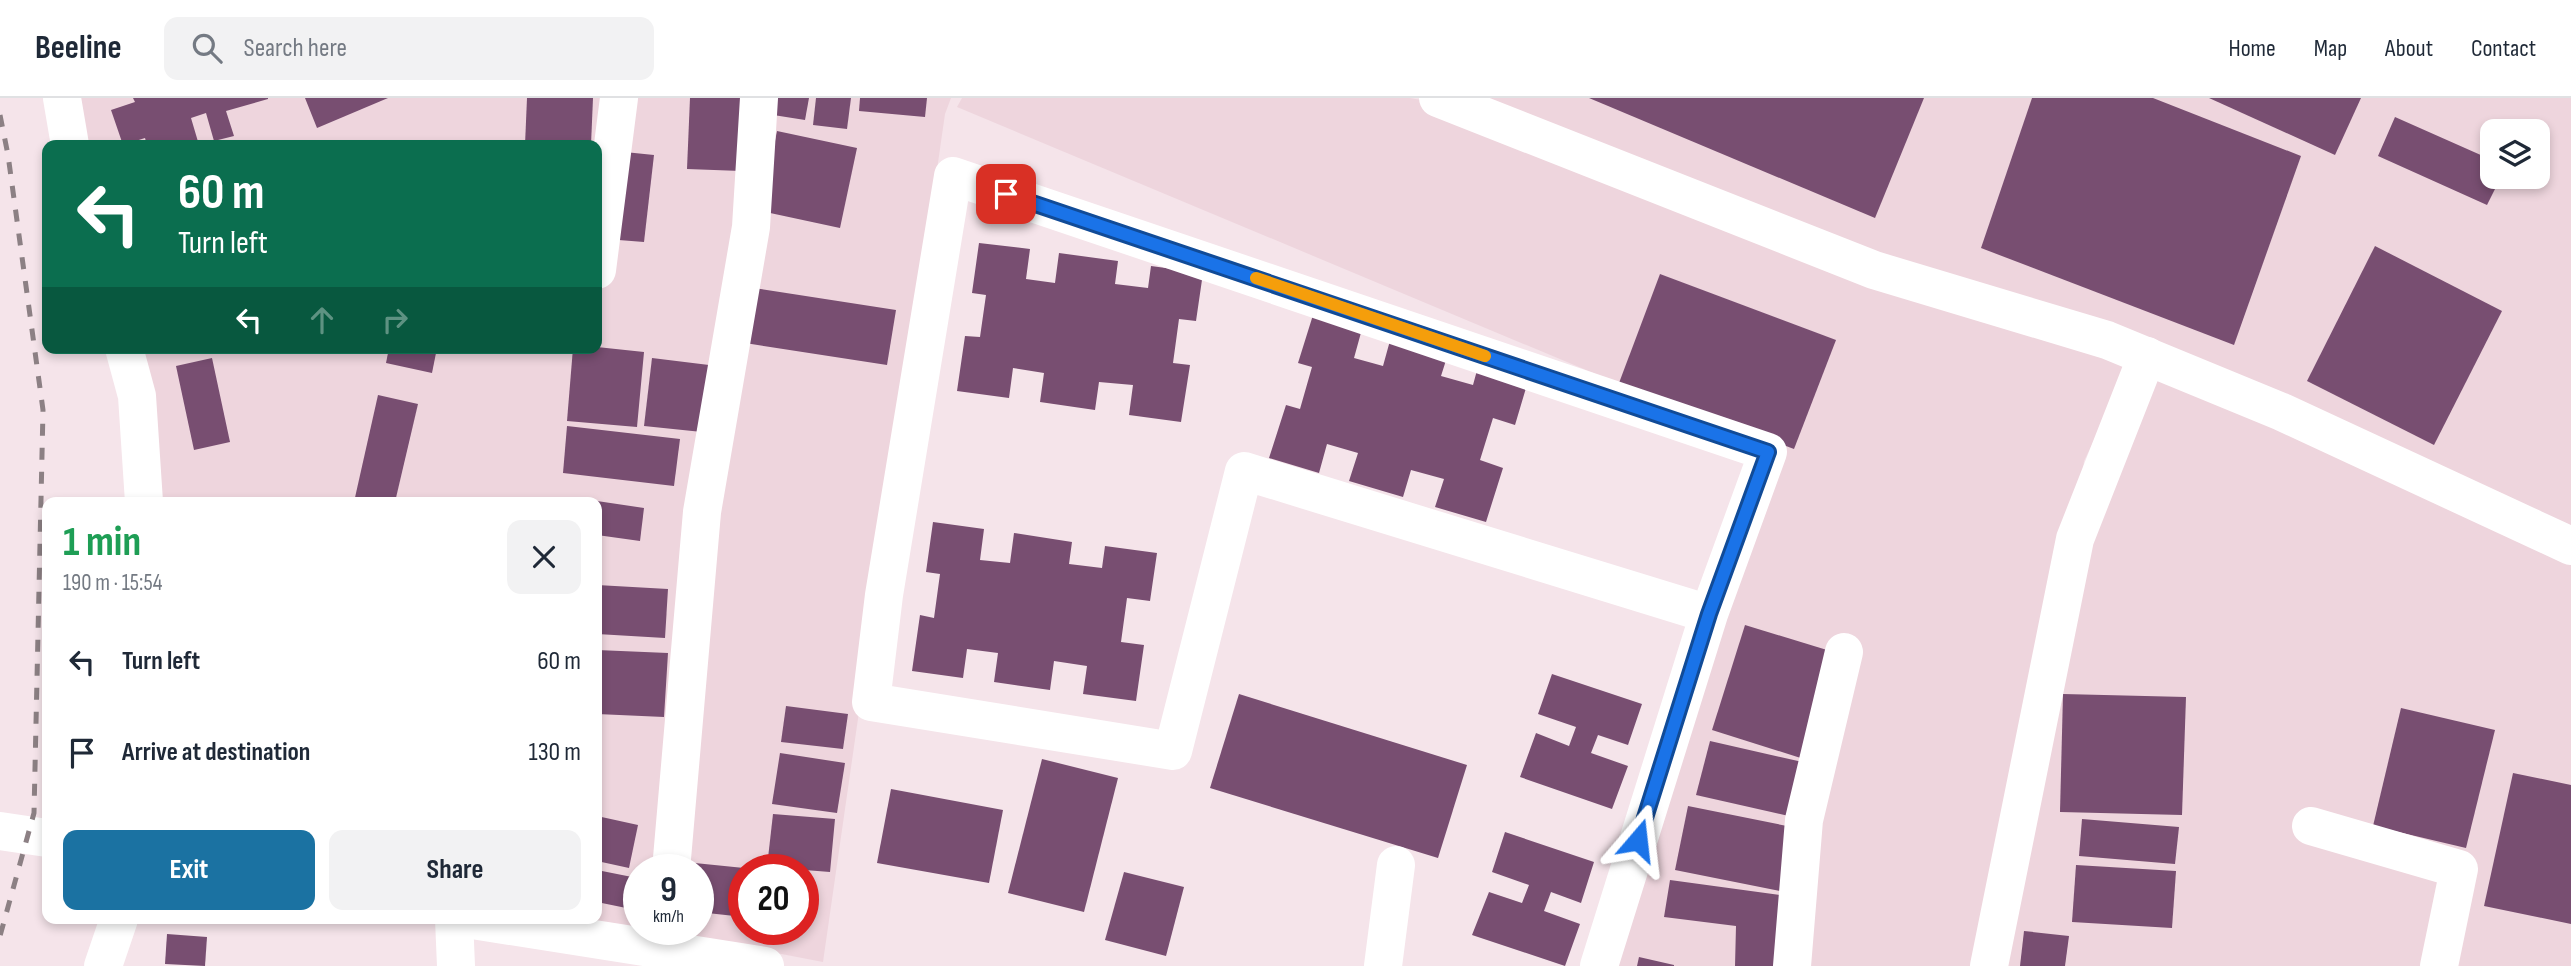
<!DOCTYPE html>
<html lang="en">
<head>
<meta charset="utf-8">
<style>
	:root { --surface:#fff; --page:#f2f2f3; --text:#1f2937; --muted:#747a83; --line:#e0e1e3; --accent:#1b72a2 }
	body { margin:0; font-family:"Sofia Sans Condensed",sans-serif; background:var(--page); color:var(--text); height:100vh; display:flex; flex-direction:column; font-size:26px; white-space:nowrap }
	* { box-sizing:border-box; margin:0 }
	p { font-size:23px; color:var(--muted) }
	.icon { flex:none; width:38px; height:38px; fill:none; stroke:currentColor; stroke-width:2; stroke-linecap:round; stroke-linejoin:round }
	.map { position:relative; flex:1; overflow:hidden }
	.details { position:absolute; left:42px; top:399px; width:560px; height:427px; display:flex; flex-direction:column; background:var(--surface); border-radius:14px; box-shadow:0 4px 10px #0003 }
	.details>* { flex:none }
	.hud { position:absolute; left:42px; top:42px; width:560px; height:214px; border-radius:14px; box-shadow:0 4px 10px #0003; background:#0b6e4f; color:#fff; overflow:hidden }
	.tools { position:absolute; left:2480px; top:21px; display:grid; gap:14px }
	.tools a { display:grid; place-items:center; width:70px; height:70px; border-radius:14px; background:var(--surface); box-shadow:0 4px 10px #0003; font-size:35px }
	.speed { position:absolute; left:623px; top:756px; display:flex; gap:14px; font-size:35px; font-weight:700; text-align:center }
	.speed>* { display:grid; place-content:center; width:91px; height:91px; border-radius:50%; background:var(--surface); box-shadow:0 4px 10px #0003; line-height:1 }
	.speed small { font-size:18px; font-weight:400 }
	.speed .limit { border:10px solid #d22; background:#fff; color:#111 }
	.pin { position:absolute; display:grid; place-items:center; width:60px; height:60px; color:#fff; margin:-30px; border-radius:14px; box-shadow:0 4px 10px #0006 }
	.me { position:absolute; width:77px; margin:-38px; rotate:17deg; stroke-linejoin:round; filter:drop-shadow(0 0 5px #0008) }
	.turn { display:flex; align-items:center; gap:24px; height:147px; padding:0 21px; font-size:32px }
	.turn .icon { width:91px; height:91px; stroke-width:2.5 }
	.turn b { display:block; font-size:49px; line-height:60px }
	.lanes { display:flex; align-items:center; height:66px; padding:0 21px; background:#0003; justify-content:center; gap:35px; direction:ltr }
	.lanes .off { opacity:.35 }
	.round { display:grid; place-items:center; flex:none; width:74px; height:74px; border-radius:14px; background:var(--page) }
	.headline { display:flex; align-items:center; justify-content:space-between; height:119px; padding:0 21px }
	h1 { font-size:42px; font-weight:700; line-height:52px; color:#1e9e55 }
	.cta { display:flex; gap:14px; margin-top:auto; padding:14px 21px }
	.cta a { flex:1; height:80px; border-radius:14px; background:var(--accent); color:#fff; font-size:28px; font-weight:700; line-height:80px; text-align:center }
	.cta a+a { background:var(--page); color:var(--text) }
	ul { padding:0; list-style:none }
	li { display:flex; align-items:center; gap:21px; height:91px; padding:0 21px }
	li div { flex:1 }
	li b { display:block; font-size:26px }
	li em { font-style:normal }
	header { display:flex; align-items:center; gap:42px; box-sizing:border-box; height:98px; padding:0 35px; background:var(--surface); border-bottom:2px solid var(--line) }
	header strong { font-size:33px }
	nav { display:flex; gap:38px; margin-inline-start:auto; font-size:24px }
	.search { width:490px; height:63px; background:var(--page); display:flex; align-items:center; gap:18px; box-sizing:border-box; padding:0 24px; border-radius:14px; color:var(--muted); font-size:26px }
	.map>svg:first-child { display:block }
</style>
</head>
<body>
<header>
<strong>Beeline</strong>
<div class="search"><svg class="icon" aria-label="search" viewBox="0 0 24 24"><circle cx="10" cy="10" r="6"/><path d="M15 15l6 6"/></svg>Search here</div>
<nav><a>Home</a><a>Map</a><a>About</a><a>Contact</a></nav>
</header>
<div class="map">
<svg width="2571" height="868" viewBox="0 0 2571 868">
	<rect width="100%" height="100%" fill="#f5e4ea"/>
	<g fill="#eed5dd" fill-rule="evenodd">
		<polygon points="77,0 755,0 662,772 639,772 639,830 585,821 597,821 597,404 155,404 138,250 597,250 597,47 85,47"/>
		<path d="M766,0H951L945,16L823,864L677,836V831H698V772H682ZM744,772H803V831H744Z"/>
		<polygon points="962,0 1410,0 1433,4 2135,258 2084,363 2075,441 1988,868 1610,868 1775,351 957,9"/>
		<path d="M1458,0H2571V868H2000L2098,381L2158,252L1873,158ZM2492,33H2538V79H2492Z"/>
	</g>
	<g fill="#784e71">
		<polygon points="133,0 268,0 268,1 226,13 234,38 214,43 206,15 191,20 199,47 147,47 145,40 123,47 111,12 135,4"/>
		<polygon points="305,0 388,0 317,30"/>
		<polygon points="527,0 593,0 591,47 525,47"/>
		<polygon points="690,0 745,0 741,73 687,71"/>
		<polygon points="770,0 809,0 805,22 767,16"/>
		<polygon points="816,0 851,0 847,31 813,27"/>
		<polygon points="860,0 927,0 925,19 859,13"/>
		<polygon points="1589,0 1924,0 1875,120"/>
		<polygon points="2032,0 2153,0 2301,58 2234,247 1981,150"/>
		<polygon points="2209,0 2361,0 2335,57"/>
		<polygon points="2395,19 2492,62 2492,79 2501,79 2487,107 2378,58"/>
		<polygon points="777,33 857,50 840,130 761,113"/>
		<polygon points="615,53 654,57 644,144 606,141"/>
		<polygon points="979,145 1030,151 1026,181 1055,185 1059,155 1118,163 1115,186 1148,190 1151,168 1203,175 1196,223 1179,221 1173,265 1190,267 1181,324 1129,317 1133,287 1099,284 1095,312 1040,304 1044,275 1013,270 1009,300 957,293 965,238 980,239 986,197 972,195"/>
		<polygon points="2375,148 2502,213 2434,347 2307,283"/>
		<polygon points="1660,176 1836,242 1794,351 1619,285"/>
		<polygon points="754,190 896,212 887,267 745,245"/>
		<polygon points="1313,217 1362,231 1354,260 1383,268 1391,239 1448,256 1441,278 1473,287 1479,265 1529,280 1515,327 1493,320 1480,362 1503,370 1486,424 1435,409 1444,381 1411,372 1403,399 1349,383 1358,355 1327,346 1319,375 1269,360 1286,307 1300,311 1312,269 1298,265"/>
		<polygon points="597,249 644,254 637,329 567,323 573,250"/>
		<polygon points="389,250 437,250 432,275 386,265"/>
		<polygon points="212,260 230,344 194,352 176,268"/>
		<polygon points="652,260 709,267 702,334 644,328"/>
		<polygon points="378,297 418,306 395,404 354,404"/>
		<polygon points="567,328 680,341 674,388 563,375"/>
		<polygon points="597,403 644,410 640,443 597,437"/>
		<polygon points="933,424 984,431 980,462 1010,465 1014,435 1072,444 1069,466 1102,470 1105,448 1157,455 1150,503 1127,500 1121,544 1144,547 1136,603 1083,596 1087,568 1054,563 1050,592 994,584 998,555 967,551 963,580 912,573 920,517 934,520 940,476 926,474"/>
		<polygon points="597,487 668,491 665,540 597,536"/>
		<polygon points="1745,527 1840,556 1807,662 1712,632"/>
		<polygon points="597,552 668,555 664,619 597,616"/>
		<polygon points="1552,576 1642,606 1628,647 1598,637 1591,655 1628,668 1612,711 1520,679 1536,635 1569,648 1576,629 1538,616"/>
		<polygon points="1239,596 1467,667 1438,760 1210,690"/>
		<polygon points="2063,596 2186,599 2182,717 2060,714"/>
		<polygon points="786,608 848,616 843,651 781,644"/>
		<polygon points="2401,610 2495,632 2466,750 2373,728"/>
		<polygon points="1710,643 1807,665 1793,719 1696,697"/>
		<polygon points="780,655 845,665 837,715 772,706"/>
		<polygon points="1042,661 1118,680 1084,814 1008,795"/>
		<polygon points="2513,675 2571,687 2571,826 2484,808"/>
		<polygon points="891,691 1003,712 989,785 877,765"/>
		<polygon points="1688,708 1797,730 1785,794 1675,772"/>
		<polygon points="773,716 835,721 830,774 767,769"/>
		<polygon points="597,718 638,727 629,770 597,763"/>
		<polygon points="2082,721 2179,729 2175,766 2079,758"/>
		<polygon points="1505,734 1594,764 1581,805 1551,794 1544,813 1580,826 1565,868 1472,837 1489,794 1522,805 1529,787 1492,774"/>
		<polygon points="675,763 744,770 744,819 698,814 698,772 674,772"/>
		<polygon points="2076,767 2176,773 2172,830 2072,824"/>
		<polygon points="597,772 637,780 631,811 597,804"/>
		<polygon points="1124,774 1184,789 1166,858 1105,842"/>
		<polygon points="1670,782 1787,798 1784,868 1735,868 1736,828 1664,819"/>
		<polygon points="2024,833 2069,838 2065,868 2020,868"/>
		<polygon points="167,836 207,839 205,868 165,866"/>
		<polygon points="1639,859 1674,867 1674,868 1637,868"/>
	</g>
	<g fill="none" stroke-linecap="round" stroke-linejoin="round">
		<g stroke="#fff" stroke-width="38">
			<polyline points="62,0 70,47"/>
			<polyline points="1438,0 1874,172 2107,242 2282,314 2571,448"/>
			<polyline points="597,172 619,0"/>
			<polyline points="124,250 137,298 144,404"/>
			<polyline points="2311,728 2459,771 2439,868"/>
			<polyline points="0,733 47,740"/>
			<polyline points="671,772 702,414 751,129 759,0"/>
			<polyline points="454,821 456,868"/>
			<polyline points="466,821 765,868"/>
			<polyline points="103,868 119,821"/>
			<polyline points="1383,868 1396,767"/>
			<polyline points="1599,868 1709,516 1768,354 953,78 884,497 871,604 1173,653 1244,373 1709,516"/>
			<polyline points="1792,868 1804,722 1844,554"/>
			<polyline points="1989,868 2075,441 2147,258"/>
		</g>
		<polyline stroke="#8c8084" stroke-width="5" stroke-dasharray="12 12" stroke-linecap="butt" points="0,17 8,57 43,312 34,715 0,838"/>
	</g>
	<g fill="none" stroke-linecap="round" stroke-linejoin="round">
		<g stroke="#114b97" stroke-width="18">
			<polyline id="route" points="1006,96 1768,354 1709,516 1638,742"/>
		</g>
		<use href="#route" stroke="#1a73e8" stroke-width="12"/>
		<polyline stroke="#f59e0b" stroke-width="12" points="1256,180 1485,258"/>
	</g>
</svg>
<div class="tools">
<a><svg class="icon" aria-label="layers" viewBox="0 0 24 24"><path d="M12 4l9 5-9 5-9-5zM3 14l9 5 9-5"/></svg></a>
</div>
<div class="speed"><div>9<small>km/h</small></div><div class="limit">20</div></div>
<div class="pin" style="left:1006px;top:96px;background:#d93025"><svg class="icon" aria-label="arrive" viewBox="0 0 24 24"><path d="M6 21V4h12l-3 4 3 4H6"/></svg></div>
<svg class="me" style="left:1638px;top:742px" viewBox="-20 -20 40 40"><path d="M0-17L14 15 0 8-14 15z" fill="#1a73e8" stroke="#fff" stroke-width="4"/></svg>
<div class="hud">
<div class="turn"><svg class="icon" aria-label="left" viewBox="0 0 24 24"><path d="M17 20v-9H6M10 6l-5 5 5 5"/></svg><div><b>60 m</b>Turn left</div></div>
<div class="lanes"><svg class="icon" aria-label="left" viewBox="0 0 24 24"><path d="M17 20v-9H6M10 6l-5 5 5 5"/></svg><svg class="icon off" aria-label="ahead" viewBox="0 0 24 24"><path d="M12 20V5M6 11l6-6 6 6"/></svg><svg class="icon off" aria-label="right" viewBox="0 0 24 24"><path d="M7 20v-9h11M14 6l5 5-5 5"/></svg></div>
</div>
<section class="details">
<div class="headline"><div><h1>1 min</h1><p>190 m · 15:54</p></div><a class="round"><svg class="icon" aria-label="close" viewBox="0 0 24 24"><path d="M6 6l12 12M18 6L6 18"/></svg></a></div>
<ul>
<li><svg class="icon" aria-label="left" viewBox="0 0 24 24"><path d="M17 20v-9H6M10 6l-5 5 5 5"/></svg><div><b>Turn left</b></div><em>60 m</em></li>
<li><svg class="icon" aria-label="arrive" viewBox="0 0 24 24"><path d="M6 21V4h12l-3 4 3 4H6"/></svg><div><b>Arrive at destination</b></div><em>130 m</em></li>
</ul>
<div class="cta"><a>Exit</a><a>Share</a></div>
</section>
</div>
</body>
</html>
